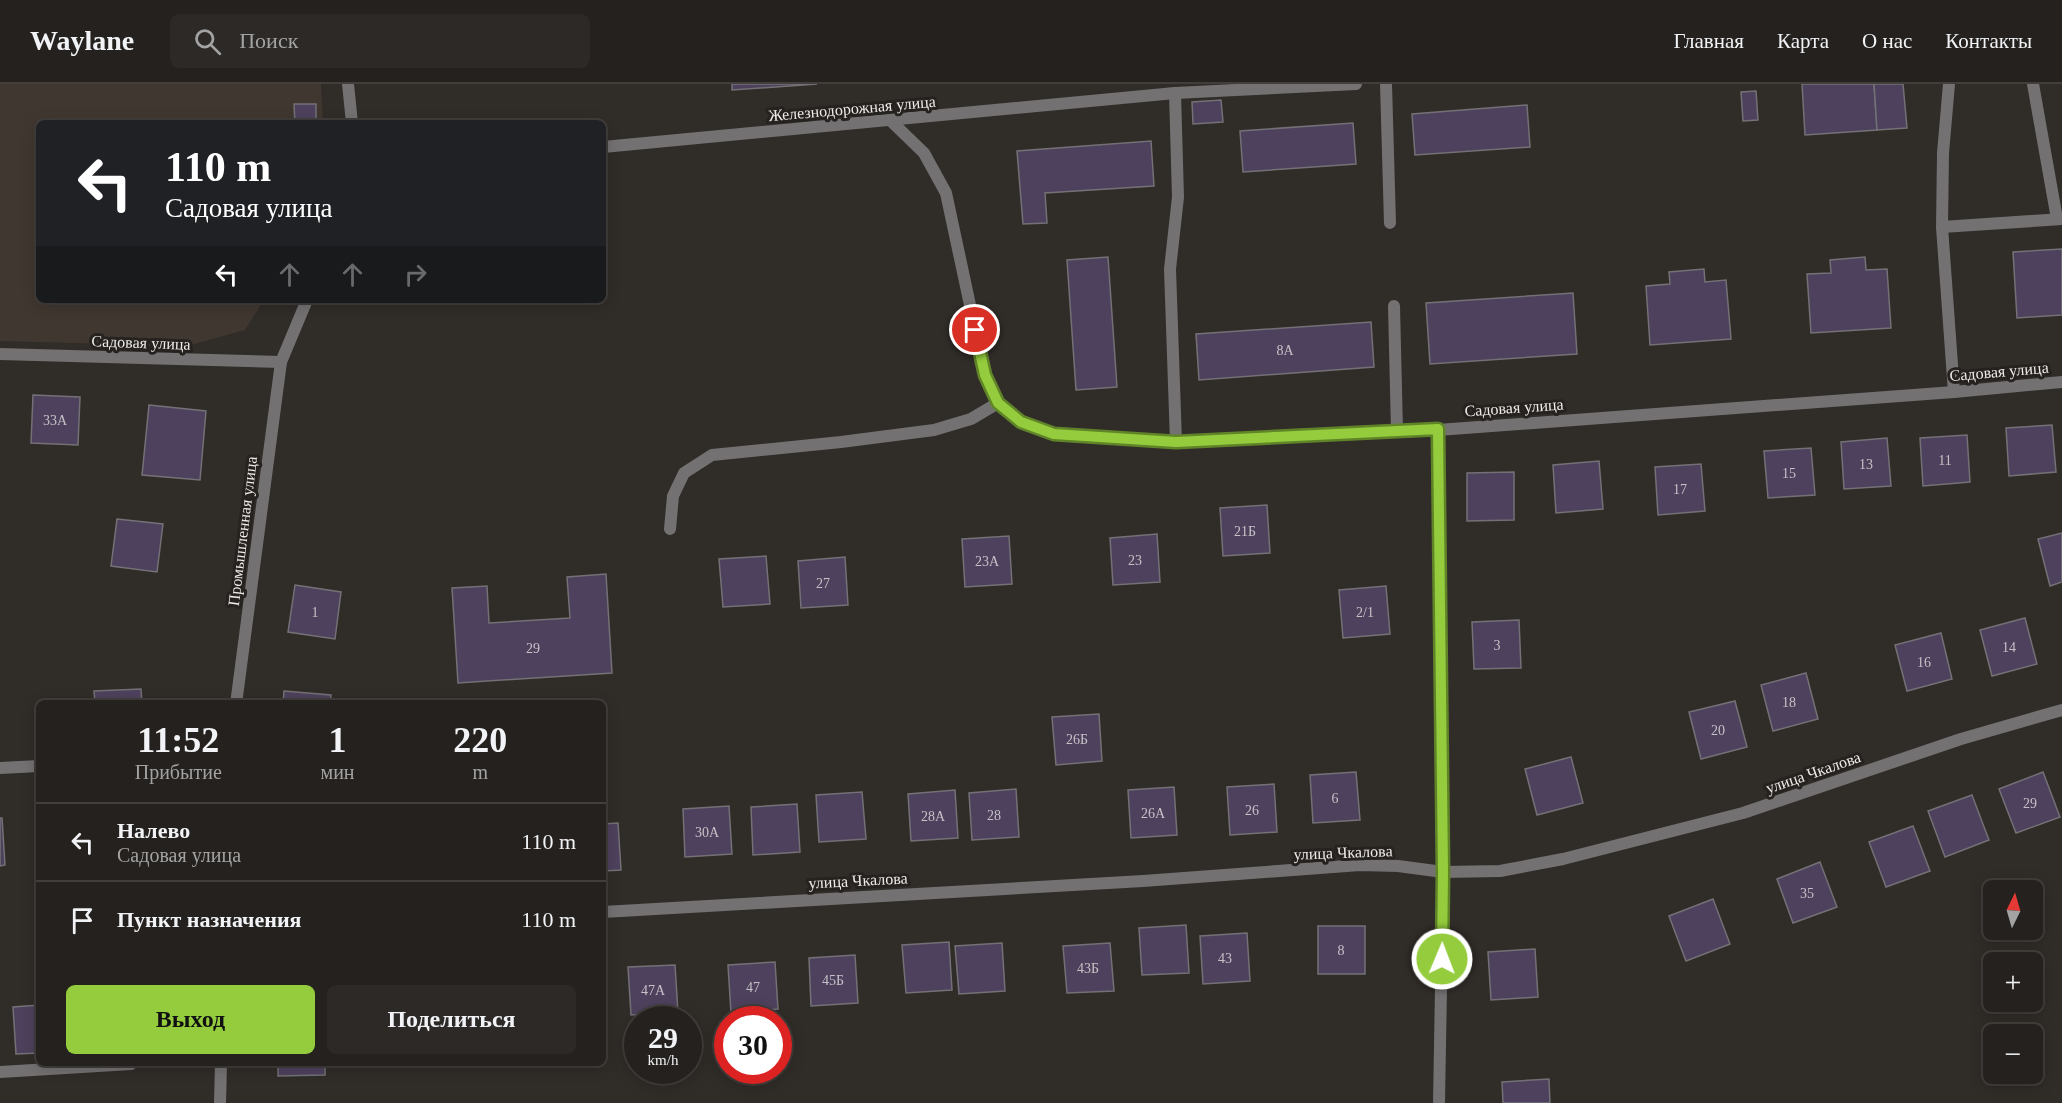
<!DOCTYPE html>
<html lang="ru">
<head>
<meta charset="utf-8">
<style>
	:root { --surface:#24211e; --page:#2c2927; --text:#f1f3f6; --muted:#a3a3a4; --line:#413e3c; --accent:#94cc3d }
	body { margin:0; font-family:"Times New Roman",serif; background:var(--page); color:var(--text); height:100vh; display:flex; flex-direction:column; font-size:22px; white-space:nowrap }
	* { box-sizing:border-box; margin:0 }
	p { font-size:20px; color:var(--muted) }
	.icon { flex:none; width:33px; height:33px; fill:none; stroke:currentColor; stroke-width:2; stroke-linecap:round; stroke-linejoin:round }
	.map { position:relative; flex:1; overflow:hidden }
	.details { position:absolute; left:36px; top:616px; width:570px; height:366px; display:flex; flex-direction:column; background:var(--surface); border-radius:9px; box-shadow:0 3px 15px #0003,0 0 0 2px var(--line) }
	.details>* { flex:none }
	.banner { position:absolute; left:36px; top:36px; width:570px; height:183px; border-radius:9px; box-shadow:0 3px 15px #0003,0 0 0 2px var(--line); background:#202124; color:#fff; overflow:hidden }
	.needle { width:39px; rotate:5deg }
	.buttons { position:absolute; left:1983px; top:796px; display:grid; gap:12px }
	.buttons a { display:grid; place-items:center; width:60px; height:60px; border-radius:9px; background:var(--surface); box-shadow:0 3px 15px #0003,0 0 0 2px var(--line); font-size:30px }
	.speed { position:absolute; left:624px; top:922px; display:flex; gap:12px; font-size:30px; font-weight:700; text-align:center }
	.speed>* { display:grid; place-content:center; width:78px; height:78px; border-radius:50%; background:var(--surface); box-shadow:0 3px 15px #0003,0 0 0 2px var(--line); line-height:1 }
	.speed small { font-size:15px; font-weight:400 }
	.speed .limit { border:9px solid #d22; background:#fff; color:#111 }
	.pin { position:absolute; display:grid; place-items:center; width:51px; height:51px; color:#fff; margin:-26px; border:3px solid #fff; border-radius:50%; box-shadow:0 2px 6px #0007 }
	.me { position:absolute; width:66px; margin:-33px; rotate:1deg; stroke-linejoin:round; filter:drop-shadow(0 0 4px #0008) }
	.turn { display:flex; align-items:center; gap:21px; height:126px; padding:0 30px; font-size:27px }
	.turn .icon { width:78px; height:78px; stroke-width:2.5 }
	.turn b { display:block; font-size:42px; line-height:51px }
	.lanes { display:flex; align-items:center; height:57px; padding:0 30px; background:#0003; justify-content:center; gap:30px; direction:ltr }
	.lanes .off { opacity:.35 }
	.eta { display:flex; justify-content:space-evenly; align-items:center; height:102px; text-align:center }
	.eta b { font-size:36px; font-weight:700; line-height:42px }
	.action { display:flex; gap:12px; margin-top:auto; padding:12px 30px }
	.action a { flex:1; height:69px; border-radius:9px; background:var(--accent); color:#111; font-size:24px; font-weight:700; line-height:69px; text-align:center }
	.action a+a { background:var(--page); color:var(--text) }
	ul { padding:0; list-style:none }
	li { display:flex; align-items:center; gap:18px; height:78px; padding:0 30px; border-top:2px solid var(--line) }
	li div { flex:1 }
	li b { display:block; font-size:22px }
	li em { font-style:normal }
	header { display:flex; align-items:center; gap:36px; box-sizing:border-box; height:84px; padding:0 30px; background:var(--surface); border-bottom:2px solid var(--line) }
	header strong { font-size:28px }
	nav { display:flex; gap:33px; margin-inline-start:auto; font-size:21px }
	.search { width:420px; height:54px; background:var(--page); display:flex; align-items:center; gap:15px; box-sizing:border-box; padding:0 21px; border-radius:9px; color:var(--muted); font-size:22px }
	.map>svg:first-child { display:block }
</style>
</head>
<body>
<header>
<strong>Waylane</strong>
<div class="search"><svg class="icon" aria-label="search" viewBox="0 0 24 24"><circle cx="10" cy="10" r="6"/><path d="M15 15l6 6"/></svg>Поиск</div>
<nav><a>Главная</a><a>Карта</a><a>О нас</a><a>Контакты</a></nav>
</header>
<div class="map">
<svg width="2062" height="1019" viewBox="0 0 2062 1019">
	<rect width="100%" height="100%" fill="#302c28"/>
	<polygon fill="#403730" points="0,0 321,0 323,39 39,39 39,216 264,216 245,246 187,262 0,257"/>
	<g fill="#4e415d" stroke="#737176" stroke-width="1.5">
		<polygon points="732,0 817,0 732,6"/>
		<polygon points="1802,0 1874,0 1877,46 1805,51"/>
		<polygon points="1874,0 1903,0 1907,44 1877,46"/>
		<polygon points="1756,7 1758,36 1743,37 1741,8"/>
		<polygon points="1221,16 1223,38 1193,40 1192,18"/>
		<polygon points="294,20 316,20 316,39 295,39"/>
		<polygon points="1527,21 1530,63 1415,71 1412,30"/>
		<polygon points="1353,39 1356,80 1243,88 1240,47"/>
		<polygon points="1151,57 1154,102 1045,109 1047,139 1023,140 1017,67"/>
		<polygon points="2062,165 2062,231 2017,234 2013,168"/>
		<polygon points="1108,173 1117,303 1076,306 1067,176"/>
		<polygon points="1865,173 1866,186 1887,185 1891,244 1811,249 1807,190 1831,189 1830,176"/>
		<polygon points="1704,185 1705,198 1726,196 1731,255 1650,261 1646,202 1670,200 1669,188"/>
		<polygon points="1573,209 1577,270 1430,280 1426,219"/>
		<polygon points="1371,238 1374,283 1199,296 1196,250"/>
		<polygon points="33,311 80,313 78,361 31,359"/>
		<polygon points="149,321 206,327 200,396 142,391"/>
		<polygon points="2052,341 2056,388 2009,392 2006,344"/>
		<polygon points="1967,351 1970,398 1923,402 1920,354"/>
		<polygon points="1887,354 1891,402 1844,405 1841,358"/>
		<polygon points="1811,364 1815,411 1768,414 1764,367"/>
		<polygon points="1599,377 1603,425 1556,429 1553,381"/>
		<polygon points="1701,380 1705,427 1658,431 1655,383"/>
		<polygon points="1514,388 1514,436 1467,437 1467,389"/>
		<polygon points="1267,421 1270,469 1223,472 1220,424"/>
		<polygon points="117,435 163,440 157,488 111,482"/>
		<polygon points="2062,449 2062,498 2050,502 2038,455"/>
		<polygon points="1157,450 1160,498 1113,501 1110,454"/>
		<polygon points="1009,452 1012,500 965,503 962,455"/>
		<polygon points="766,472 770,520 723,523 719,475"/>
		<polygon points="845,473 848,521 801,524 798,477"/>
		<polygon points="606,490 612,589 458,599 452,504 487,502 489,539 570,534 567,493"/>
		<polygon points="295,501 341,508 335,555 288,548"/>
		<polygon points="1386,502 1390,550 1343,554 1339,506"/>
		<polygon points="2025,534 2037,580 1992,592 1980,546"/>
		<polygon points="1519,536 1521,584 1474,585 1472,538"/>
		<polygon points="1941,549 1952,595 1907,607 1895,561"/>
		<polygon points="1806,589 1818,635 1773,647 1761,601"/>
		<polygon points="141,605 142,620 95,620 94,607"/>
		<polygon points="284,607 331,611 330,620 283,620"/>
		<polygon points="1735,617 1747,663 1701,675 1689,628"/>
		<polygon points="1099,630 1102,677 1056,681 1052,633"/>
		<polygon points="1571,673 1583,719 1537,731 1525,685"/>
		<polygon points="1356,688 1360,736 1313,739 1310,691"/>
		<polygon points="2043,688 2060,733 2016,749 1999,705"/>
		<polygon points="1274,700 1277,748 1230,751 1227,703"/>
		<polygon points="1174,703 1177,751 1131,754 1128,706"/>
		<polygon points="1016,705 1019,753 972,756 969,709"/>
		<polygon points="955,706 958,754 911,757 908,710"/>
		<polygon points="862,708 866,755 819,758 816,711"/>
		<polygon points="1972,711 1989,756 1945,773 1928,727"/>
		<polygon points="797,720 800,768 753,771 751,723"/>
		<polygon points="729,722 732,770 685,773 683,725"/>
		<polygon points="0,734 2,734 5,781 0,782"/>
		<polygon points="618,739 621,786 603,787 603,740"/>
		<polygon points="1913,742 1930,787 1886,803 1869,758"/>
		<polygon points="1820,778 1837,823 1793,839 1777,795"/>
		<polygon points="1713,815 1730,860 1686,877 1669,832"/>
		<polygon points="1186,841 1189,889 1142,891 1139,844"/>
		<rect x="1318" y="842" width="47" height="48"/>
		<polygon points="1247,849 1250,897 1203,900 1200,852"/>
		<polygon points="949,858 952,906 906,909 902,861"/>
		<polygon points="1002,859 1005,907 959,910 955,862"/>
		<polygon points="1110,859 1114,907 1067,909 1063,862"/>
		<polygon points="1535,865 1538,913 1491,916 1488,868"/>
		<polygon points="855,871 858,919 811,922 809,874"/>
		<polygon points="775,878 778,925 731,929 728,881"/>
		<polygon points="675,881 678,928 631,931 628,883"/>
		<polygon points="39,921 39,969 16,970 13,923"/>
		<polygon points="278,980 325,980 325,991 278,992"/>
		<polygon points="1549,995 1550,1019 1503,1019 1502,998"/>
	</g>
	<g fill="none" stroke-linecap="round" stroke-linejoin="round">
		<g stroke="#747173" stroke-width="12">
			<polyline points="1386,0 1390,139"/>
			<polyline points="1949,0 1943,69 1942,143 1954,308"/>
			<polyline points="2033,0 2057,135"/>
			<polyline points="1175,9 1178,113 1170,185 1176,358"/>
			<polyline points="1942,143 2062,135"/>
			<polyline points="1394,222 1397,347"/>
			<polyline points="670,445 673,412 684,389 712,371 841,358 934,346 971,335 998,319"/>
		</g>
		<g stroke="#747173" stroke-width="12">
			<polyline points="348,0 352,39"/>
			<polyline points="891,37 924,69 946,109 985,291 998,319 1021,338 1054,350 1176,358 1438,346 1954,308 2062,298"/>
			<polyline points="603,63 1175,9 1356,0"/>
			<polyline points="0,270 281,278"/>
			<polyline points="1438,346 1443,788 1439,1019"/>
			<polyline points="236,620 281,278 307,216"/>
			<polyline points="0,684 39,682"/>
			<polyline points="603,828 1143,797 1360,781 1398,782 1443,788 1500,787 1563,775 1743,729 1961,655 2062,626"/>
			<polyline points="0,988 131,980"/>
			<polyline points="220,1019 221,980"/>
		</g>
	</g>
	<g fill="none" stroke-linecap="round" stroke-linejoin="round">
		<g stroke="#608528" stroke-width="15">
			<polyline id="route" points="975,246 985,291 998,319 1021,338 1054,350 1176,358 1438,345 1443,788 1442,875"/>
		</g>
		<use href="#route" stroke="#94cc3d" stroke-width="10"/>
	</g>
	<g text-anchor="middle" stroke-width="6" stroke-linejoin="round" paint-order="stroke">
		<g font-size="14" fill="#c6c1c6">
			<text x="1285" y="271">8А</text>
			<text x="55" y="341">33А</text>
			<text x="1945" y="381">11</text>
			<text x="1866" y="385">13</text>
			<text x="1789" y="394">15</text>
			<text x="1680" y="410">17</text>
			<text x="1245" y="452">21Б</text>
			<text x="1135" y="481">23</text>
			<text x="987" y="482">23А</text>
			<text x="823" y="504">27</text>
			<text x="315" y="533">1</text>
			<text x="1365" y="533">2/1</text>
			<text x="1497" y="566">3</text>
			<text x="2009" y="568">14</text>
			<text x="533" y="569">29</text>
			<text x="1924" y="583">16</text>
			<text x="1789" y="623">18</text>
			<text x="1718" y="651">20</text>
			<text x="1077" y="660">26Б</text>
			<text x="1335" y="719">6</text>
			<text x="2030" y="724">29</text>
			<text x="1252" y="731">26</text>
			<text x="1153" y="734">26А</text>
			<text x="994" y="736">28</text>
			<text x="933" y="737">28А</text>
			<text x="707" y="753">30А</text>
			<text x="1807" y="814">35</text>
			<text x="1341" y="871">8</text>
			<text x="1225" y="879">43</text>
			<text x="1088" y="889">43Б</text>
			<text x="833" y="901">45Б</text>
			<text x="753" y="908">47</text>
			<text x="653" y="911">47А</text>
		</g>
		<g font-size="16" fill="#eeece9" stroke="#26221f">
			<text transform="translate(852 24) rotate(-5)" y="6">Железнодорожная улица</text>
			<text transform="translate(141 258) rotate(2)" y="6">Садовая улица</text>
			<text transform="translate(1999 287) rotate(-5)" y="6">Садовая улица</text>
			<text transform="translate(1514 323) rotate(-4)" y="6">Садовая улица</text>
			<text transform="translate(242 447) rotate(-83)" y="6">Промышленная улица</text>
			<text transform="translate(1813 688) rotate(-19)" y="6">улица Чкалова</text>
			<text transform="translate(1343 768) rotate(-2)" y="6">улица Чкалова</text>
			<text transform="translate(858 796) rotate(-3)" y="6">улица Чкалова</text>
		</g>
	</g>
</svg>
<div class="buttons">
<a><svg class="needle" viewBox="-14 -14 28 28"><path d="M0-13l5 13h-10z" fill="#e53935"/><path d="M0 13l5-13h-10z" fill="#a3a3a4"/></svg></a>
<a>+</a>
<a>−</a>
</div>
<div class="speed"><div>29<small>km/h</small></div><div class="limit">30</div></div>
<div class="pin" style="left:975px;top:246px;background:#d93025"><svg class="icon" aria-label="arrive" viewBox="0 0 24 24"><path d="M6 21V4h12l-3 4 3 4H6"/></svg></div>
<svg class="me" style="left:1442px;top:875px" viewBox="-20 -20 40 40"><circle r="17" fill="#94cc3d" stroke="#fff" stroke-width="3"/><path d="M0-11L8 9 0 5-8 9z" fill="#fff"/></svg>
<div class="banner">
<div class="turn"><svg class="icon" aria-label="left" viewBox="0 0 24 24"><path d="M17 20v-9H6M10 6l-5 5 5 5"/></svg><div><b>110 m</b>Садовая улица</div></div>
<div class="lanes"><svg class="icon" aria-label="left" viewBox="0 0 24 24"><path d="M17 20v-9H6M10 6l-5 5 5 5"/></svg><svg class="icon off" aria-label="ahead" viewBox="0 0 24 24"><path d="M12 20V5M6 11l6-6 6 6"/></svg><svg class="icon off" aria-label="ahead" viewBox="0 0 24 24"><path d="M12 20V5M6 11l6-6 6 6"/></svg><svg class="icon off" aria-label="right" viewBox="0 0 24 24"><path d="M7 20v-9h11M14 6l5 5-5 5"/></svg></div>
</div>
<section class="details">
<div class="eta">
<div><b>11:52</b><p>Прибытие</p></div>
<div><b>1</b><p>мин</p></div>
<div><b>220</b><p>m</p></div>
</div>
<ul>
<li><svg class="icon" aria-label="left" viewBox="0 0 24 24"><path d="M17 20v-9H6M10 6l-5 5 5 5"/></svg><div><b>Налево</b><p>Садовая улица</p></div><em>110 m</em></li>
<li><svg class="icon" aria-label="arrive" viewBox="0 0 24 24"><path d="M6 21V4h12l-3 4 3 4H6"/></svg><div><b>Пункт назначения</b></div><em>110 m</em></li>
</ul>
<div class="action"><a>Выход</a><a>Поделиться</a></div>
</section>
</div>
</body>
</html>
